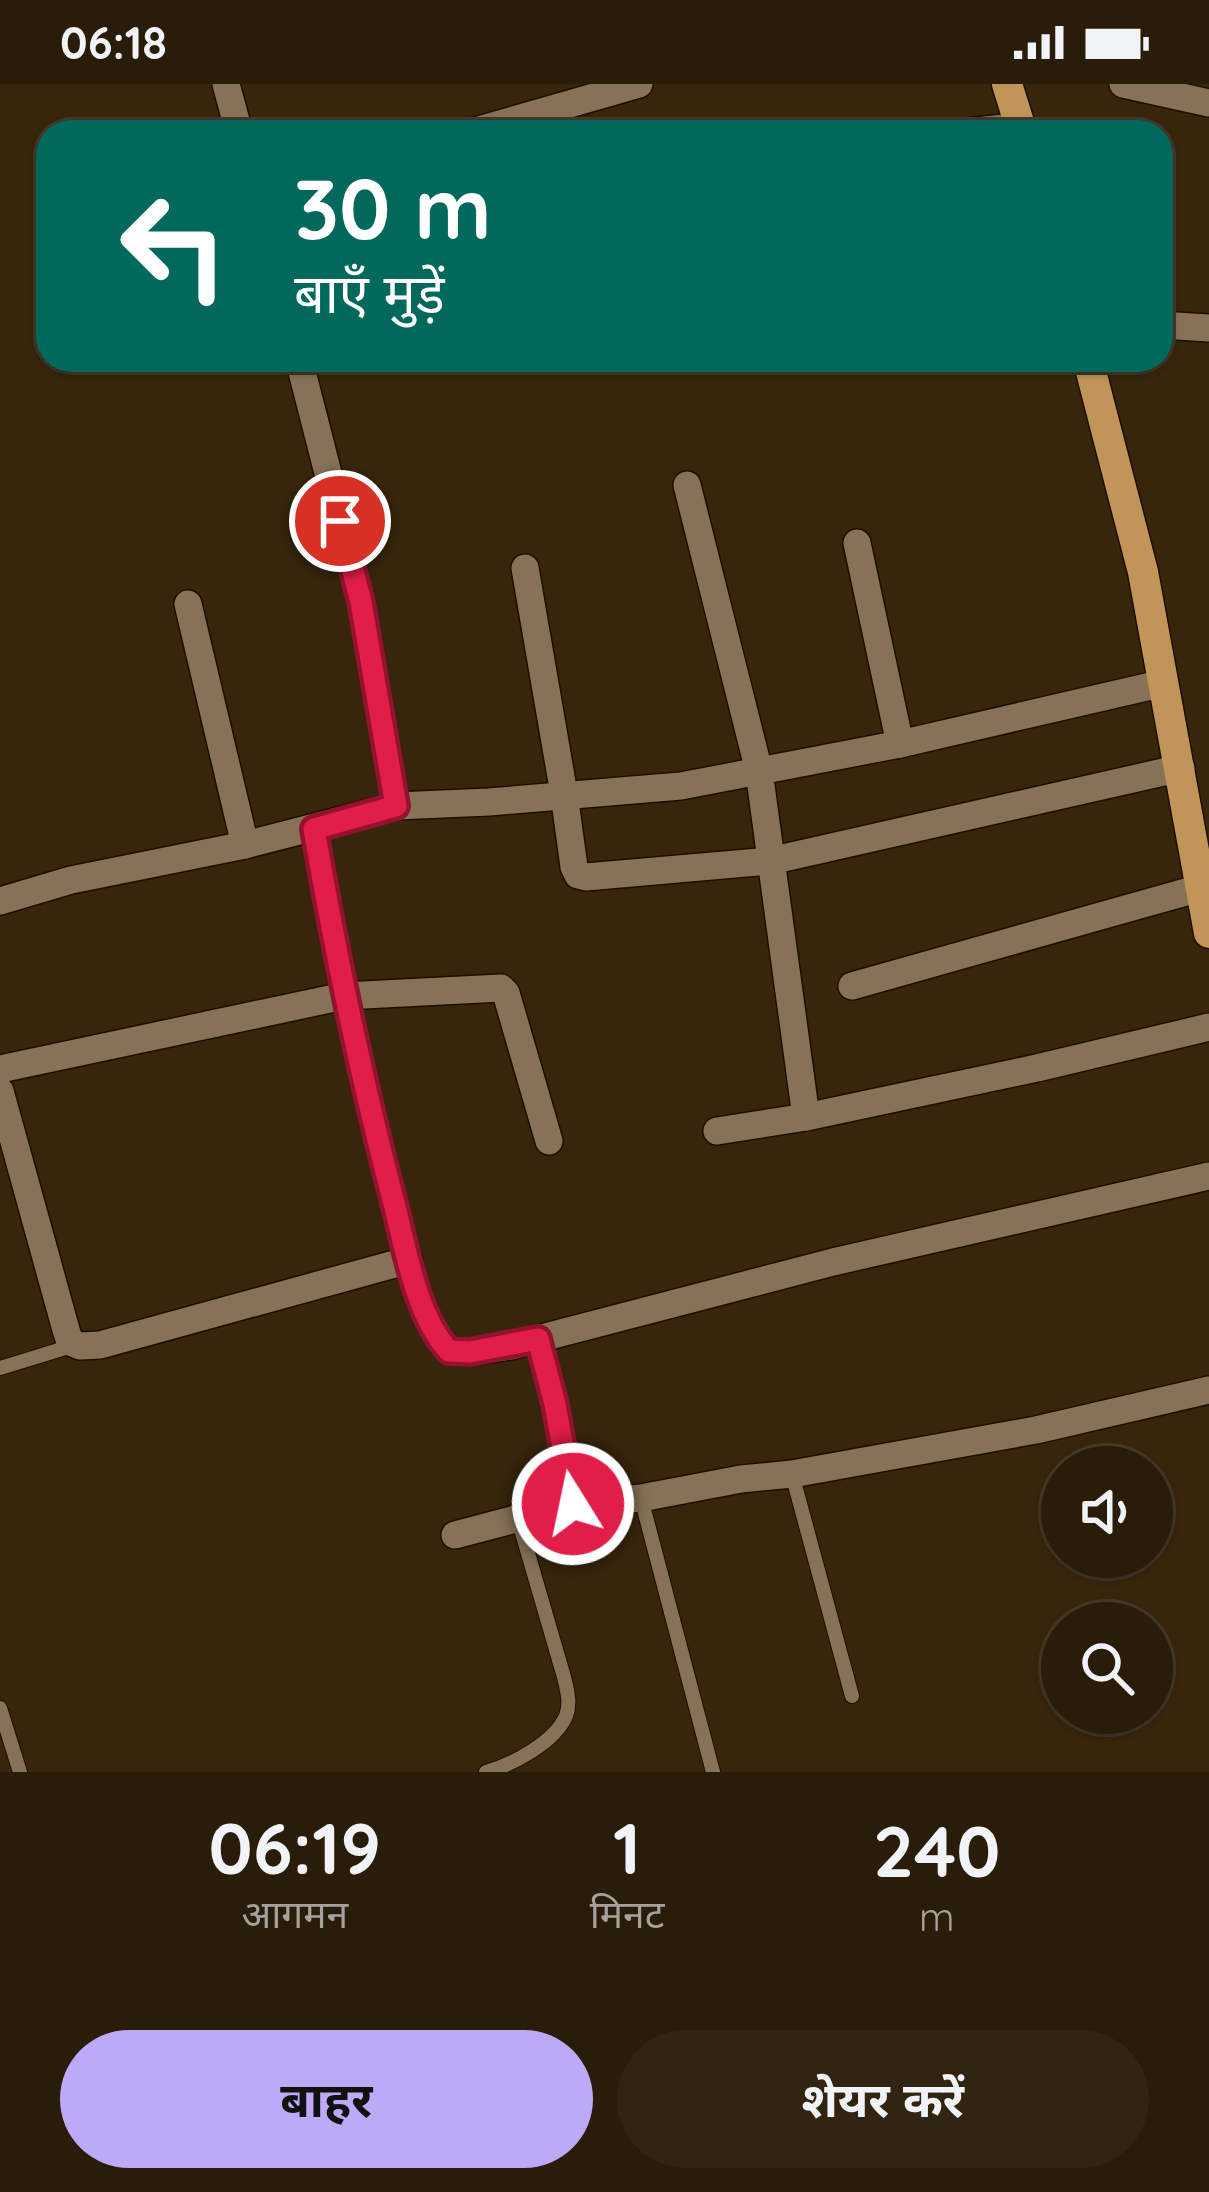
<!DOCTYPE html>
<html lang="hi">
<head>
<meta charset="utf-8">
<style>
	:root { --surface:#291c09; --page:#312512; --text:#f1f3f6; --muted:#a5a19c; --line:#453a2a; --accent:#bda9f5 }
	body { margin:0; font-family:Quicksand,"Noto Sans Devanagari",sans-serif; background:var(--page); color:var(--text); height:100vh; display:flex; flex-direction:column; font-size:45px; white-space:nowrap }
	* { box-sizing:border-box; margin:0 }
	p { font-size:39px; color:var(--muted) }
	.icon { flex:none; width:66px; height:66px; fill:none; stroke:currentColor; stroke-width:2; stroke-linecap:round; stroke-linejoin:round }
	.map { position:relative; height:1688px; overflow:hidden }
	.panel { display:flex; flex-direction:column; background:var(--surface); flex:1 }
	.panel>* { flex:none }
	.top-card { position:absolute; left:36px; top:36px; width:1137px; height:252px; border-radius:36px; box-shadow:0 3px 9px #0004,0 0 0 3px var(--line); background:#00695c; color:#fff; overflow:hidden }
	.buttons { position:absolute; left:1041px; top:1362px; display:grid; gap:24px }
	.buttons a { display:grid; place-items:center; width:132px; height:132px; border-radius:50%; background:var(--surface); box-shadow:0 3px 9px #0004,0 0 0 3px var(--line); font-size:60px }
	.pin { position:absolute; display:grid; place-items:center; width:102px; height:102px; color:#fff; margin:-51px; border:6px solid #fff; border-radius:50%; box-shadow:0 3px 12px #0007 }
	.me { position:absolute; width:132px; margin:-66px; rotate:350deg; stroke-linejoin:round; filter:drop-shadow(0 0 9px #0008) }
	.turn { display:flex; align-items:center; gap:42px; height:252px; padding:0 60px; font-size:54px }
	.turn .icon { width:156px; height:156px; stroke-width:2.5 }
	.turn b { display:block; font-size:84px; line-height:102px }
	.eta { display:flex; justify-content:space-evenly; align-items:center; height:204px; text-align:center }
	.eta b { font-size:72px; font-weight:700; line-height:84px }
	.primary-button { display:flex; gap:24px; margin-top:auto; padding:24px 60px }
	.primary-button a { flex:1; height:138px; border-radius:72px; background:var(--accent); color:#111; font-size:48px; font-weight:700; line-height:138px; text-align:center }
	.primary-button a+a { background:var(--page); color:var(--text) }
	.status { display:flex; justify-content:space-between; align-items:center; height:84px; padding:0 60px; background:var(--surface); direction:ltr }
	.status svg { height:33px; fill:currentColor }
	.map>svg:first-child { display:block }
</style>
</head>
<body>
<div class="status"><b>06:18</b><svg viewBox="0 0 49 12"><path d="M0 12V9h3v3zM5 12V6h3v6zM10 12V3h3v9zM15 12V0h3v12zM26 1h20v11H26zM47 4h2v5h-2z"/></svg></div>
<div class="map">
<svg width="1209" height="1688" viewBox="0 0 1209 1688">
	<rect width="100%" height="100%" fill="#37260c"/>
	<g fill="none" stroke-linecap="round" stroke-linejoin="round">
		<g stroke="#1e0e00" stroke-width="16">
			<g id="service">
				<polyline points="0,1284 75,1261"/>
				<polyline points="792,1390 852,1612"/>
				<polyline points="641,1414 713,1688"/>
				<polyline points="0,1624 20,1688"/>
				<path d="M486,1688C512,1681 555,1658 566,1632C571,1619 567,1606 564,1593L518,1435"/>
			</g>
		</g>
		<g stroke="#1e0e00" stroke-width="30">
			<g id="minor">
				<polyline points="226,0 239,48"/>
				<polyline points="1123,0 1209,19"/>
				<polyline points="472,48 639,0"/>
				<polyline points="968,48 1020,42"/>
				<polyline points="1161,241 1209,244"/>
				<polyline points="299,276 361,518 396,722"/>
				<polyline points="687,401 759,687 806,1033"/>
				<polyline points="857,459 900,660"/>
				<polyline points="525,484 564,710 574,783 578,791 586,793 770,777 1181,684"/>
				<polyline points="188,520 245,761"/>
				<path d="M314,745C336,872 362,998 395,1123C406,1168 417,1233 449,1267L470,1268L511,1262L833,1178L1209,1092"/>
				<polyline points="0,817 71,796 245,761 396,722 489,718 681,702 900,660 1164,599"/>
				<polyline points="852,902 1200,804"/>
				<polyline points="0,985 344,912 501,904 506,909 549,1057"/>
				<polyline points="0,1007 66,1246 70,1258 80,1262 100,1261 409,1176"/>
				<polyline points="717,1047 806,1033 1037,984 1209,943"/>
				<polyline points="573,1420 641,1414 741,1395 792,1390 1036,1346 1209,1306"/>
				<polyline points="455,1451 573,1420 555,1320 538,1255"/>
			</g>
		</g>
		<g stroke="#1e0e00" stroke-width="33">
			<g id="primary">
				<polyline points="1007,0 1022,48"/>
				<polyline points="1088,276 1143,488 1209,849"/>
			</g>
		</g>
		<use href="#service" stroke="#877257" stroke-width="14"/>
		<use href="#minor" stroke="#877257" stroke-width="27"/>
		<use href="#primary" stroke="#c19558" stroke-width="30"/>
	</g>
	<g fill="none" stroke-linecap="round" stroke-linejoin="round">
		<g stroke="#92132f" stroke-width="30">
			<path id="route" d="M340,437L361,518L396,722L314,745C336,872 362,998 395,1123C406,1167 417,1233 449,1267L470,1268L538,1255L555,1320L573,1420"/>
		</g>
		<use href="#route" stroke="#e11d48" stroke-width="21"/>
	</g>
</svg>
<div class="buttons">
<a><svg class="icon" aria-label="sound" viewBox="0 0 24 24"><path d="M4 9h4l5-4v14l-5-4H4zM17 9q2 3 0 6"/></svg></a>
<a><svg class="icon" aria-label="search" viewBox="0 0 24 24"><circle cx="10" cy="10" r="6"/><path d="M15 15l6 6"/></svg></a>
</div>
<div class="pin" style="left:340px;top:437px;background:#d93025"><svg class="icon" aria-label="arrive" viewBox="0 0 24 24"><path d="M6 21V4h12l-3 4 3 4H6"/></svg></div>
<svg class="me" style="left:573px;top:1420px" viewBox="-20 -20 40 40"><circle r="17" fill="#e11d48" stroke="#fff" stroke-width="3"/><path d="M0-11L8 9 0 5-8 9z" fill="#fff"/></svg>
<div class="top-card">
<div class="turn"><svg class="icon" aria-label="left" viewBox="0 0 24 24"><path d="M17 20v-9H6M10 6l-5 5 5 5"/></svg><div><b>30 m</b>बाएँ मुड़ें</div></div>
</div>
</div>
<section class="panel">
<div class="eta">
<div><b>06:19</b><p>आगमन</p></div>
<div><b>1</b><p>मिनट</p></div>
<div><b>240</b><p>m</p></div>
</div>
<div class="primary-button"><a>बाहर</a><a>शेयर करें</a></div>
</section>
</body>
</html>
